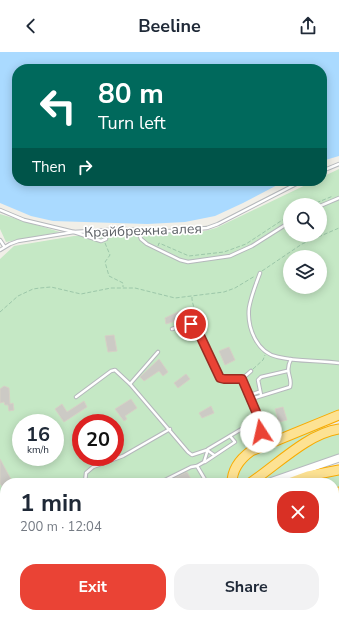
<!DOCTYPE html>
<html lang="en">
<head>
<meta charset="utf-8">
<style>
	:root { --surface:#fff; --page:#f2f2f3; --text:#1f2937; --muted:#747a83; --accent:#ea4335 }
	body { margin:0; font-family:"Nunito Sans",sans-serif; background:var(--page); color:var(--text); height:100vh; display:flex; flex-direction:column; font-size:15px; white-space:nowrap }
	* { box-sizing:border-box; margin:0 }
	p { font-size:13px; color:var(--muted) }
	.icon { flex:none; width:22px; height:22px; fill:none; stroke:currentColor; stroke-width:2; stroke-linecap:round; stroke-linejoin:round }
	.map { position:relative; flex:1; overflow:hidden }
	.side { position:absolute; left:0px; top:426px; width:339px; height:140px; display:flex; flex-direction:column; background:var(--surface); border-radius:16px 16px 0 0; box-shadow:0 2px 10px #0003 }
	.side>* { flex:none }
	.guide { position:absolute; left:12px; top:12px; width:315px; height:122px; border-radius:16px; box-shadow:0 2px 10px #0003; background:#00695c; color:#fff; overflow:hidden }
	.fabs { position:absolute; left:283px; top:146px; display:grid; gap:8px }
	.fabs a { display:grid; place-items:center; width:44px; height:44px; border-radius:50%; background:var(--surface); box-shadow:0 2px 10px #0003; font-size:20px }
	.speed { position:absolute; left:12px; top:362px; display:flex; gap:8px; font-size:20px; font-weight:700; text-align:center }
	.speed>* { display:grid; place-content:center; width:52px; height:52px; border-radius:50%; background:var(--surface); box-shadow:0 2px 10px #0003; line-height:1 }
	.speed small { font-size:10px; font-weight:400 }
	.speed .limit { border:6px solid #d22; background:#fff; color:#111 }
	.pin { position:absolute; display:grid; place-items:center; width:34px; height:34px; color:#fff; margin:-17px; border:2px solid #fff; border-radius:50%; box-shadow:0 1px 4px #0007 }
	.me { position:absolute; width:44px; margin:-22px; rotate:350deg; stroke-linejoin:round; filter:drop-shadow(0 0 3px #0008) }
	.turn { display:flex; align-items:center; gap:14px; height:84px; padding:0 20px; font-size:18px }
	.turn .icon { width:52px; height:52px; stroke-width:2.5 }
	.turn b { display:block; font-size:28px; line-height:34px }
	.then { display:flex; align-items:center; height:38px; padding:0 20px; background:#0003; gap:8px; font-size:15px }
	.round { display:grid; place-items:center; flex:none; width:42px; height:42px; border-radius:16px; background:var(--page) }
	.headline { display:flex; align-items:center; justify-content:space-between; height:68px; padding:0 20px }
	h1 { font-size:24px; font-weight:700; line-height:30px }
	.action { display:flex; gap:8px; margin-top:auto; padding:8px 20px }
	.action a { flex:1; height:46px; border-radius:16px; background:var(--accent); color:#fff; font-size:16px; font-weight:700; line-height:46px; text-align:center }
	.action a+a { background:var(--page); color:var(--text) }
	header { display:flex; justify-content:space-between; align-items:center; height:52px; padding:0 20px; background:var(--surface); font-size:18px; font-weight:700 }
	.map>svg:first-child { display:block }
</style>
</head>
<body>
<header><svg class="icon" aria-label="back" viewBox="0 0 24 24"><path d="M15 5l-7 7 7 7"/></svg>Beeline<svg class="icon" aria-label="share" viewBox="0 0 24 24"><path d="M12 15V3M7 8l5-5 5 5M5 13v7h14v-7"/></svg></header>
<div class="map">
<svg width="339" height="566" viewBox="0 0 339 566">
	<rect width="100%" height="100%" fill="#f1efe8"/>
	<g fill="#c5e8c5" fill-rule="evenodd">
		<path d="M339,117V360L249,398L230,431H5V453L0,444V207L14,194L74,184L201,180L216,176L314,129H322V125ZM290,153H320V183H290ZM290,205H320V235H290ZM21,371H55V405H21ZM81,371H115V405H81Z"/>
		<polygon points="0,162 60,180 6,190 0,177"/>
		<path d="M325,373L324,376C296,385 260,431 234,431L237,416L251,402Z"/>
		<path d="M339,380V402L265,429V426C289,408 310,389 339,380Z"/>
		<polygon points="339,420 339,437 334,440 334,431 302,431"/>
		<polygon points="339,442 339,482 334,486 334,446"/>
	</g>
	<polygon fill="#aadaff" points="0,0 339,0 339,104 322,109 322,17 17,17 17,129 285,129 243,151 215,164 185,170 147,172 53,169 31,164 0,151"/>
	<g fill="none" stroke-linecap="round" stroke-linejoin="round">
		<g stroke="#aadaff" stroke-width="1.5">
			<polyline points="0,509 5,506"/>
			<polyline points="140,561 142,566"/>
		</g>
	</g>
	<g fill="#cccac5" stroke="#d6d1c6">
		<polygon points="188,255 192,265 177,271 176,269 166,272 165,266"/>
		<polygon points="114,283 117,299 108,300 105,284"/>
		<polygon points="229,295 235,308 225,313 219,299"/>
		<polygon points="159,307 168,320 163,324 159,319 144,329 140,325"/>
		<polygon points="186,322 190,327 178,336 174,331"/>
		<polygon points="4,334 9,336 10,352 13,351 14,358 9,359 8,353 5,353 4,350 0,351 0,337"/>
		<polygon points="131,347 137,356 125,364 127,367 124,369 115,357"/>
		<polygon points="84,349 87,355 64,370 55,357 62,352 67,360"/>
		<polygon points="211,354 214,361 202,366 199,361"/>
		<polygon points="283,355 287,368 279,370 275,357"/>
		<polygon points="0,407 13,431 5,431 5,440 0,431"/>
		<polygon points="187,420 193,431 165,431 174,426"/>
		<polygon points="334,519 339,527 339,566 331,566 334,561"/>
		<polygon points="260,561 263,566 237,566 237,564 250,561"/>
		<polygon points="291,561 307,561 307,566 286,566 292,563"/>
	</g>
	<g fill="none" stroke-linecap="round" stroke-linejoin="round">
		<g stroke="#b5b8bc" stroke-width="4.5">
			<g id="lane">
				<polyline points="322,119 339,112"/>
				<polyline points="320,154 339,146"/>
				<polyline points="0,158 24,168 74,180 101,189 106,187 107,178"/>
				<polyline points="138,178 141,187 147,192 180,208 188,210 230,204 252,194 290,170"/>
				<polyline points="0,188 4,194"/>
				<polyline points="0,198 10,192 18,189 74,180 125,177 158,180 207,176 218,172 302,129"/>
				<path d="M260,221C256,232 251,244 249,256C247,276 257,301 278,305C298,310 319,308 339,311"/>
				<polyline points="172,277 188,272 194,273 220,326 224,327 242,327"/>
				<path d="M251,319L242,327C251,346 271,376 255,394"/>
				<polyline points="130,332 158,300"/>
				<polyline points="250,343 259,340"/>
				<polyline points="261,343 258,328 261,325 287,319"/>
				<polyline points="76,345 111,319 115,318 130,332 188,400 192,403 207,398 214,403"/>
				<path d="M251,347L290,335C293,325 284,321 291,307"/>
				<polyline points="205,410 235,390 230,384"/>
				<polyline points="197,414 207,431"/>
				<polyline points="85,431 86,421 93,415 123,404 170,377"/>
				<polyline points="159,431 191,415 197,414 204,410 208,397 245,375 255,373 265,384 274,386"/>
				<polyline points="0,481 5,478"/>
				<polyline points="110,561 117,565 129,562 132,566"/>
				<polyline points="263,561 266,566 275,566"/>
				<polyline points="0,564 6,561"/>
				<polyline points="48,566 57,561"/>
			</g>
		</g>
		<g stroke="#b5b8bc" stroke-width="7">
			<g id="street">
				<polyline points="0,450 5,459"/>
				<polyline points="334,501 339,488"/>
				<polyline points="334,507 339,518"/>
				<polyline points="63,561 64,566"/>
				<polyline points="183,561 185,566"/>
			</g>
		</g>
		<g stroke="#b6babf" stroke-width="9">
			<polyline id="secondary" points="267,431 339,406"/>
		</g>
		<g stroke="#f9ab00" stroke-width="11">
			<g id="highway">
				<path d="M232,431C232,417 240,407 251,399L339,363"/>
				<path d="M250,431C277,413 307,382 339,377"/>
				<polyline points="289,431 308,424 339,418"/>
				<polyline points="334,442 339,440"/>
				<polyline points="14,566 22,561"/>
				<polyline points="27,566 36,561"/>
			</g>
		</g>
		<g stroke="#9cc7a9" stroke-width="1" stroke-dasharray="4 2" stroke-linecap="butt">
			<polyline points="311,153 333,144"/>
			<polyline points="105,191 110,203 105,210 109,224 123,231 123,235"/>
			<polyline points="158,194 159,191 189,204 224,200 246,192 290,163"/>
			<polyline points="262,219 302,192 339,176"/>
			<path d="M192,245C191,251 201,276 206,281"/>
			<polyline points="0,260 18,244 33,237 40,236 51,235 81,242 111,236 135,236 175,246 224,240 235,236 255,224"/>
			<polyline points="253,317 263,308 265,303"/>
			<polyline points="334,481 339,478"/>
		</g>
		<use href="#lane" stroke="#fff" stroke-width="2.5"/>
		<use href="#street" stroke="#fff" stroke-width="5"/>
		<use href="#secondary" stroke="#fff" stroke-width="7"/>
		<use href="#highway" stroke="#fde293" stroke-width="9"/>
	</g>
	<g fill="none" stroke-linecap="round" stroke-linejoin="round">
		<g stroke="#982c22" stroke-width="10">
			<polyline id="route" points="191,272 196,275 220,326 224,327 242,327 260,369 261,380"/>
		</g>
		<use href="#route" stroke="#ea4335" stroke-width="7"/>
	</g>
	<g text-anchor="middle" stroke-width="3.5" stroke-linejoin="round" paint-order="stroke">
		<g font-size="14" fill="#5f6368" stroke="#fff">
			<text transform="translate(143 178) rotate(-2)" y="5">Крайбрежна алея</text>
		</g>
	</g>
</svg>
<div class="fabs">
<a><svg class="icon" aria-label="search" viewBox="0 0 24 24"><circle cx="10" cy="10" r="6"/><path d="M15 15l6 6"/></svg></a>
<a><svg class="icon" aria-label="layers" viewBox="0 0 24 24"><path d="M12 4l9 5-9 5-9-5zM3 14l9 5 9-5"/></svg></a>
</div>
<div class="speed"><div>16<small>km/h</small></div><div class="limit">20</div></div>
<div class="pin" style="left:191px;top:272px;background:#d93025"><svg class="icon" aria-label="arrive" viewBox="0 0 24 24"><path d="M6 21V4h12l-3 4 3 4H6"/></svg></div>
<svg class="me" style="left:261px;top:380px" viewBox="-20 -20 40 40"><circle r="19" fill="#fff"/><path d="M0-13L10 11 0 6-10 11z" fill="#ea4335"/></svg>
<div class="guide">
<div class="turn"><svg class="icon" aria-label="left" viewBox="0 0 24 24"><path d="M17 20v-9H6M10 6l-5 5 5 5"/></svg><div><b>80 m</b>Turn left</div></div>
<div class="then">Then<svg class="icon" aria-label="right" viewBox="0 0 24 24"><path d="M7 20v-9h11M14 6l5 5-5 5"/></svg></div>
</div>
<section class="side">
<div class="headline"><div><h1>1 min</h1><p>200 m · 12:04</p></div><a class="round" style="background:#d93025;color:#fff"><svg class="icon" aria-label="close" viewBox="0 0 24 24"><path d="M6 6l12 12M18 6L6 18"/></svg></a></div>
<div class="action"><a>Exit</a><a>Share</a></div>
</section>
</div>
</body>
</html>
